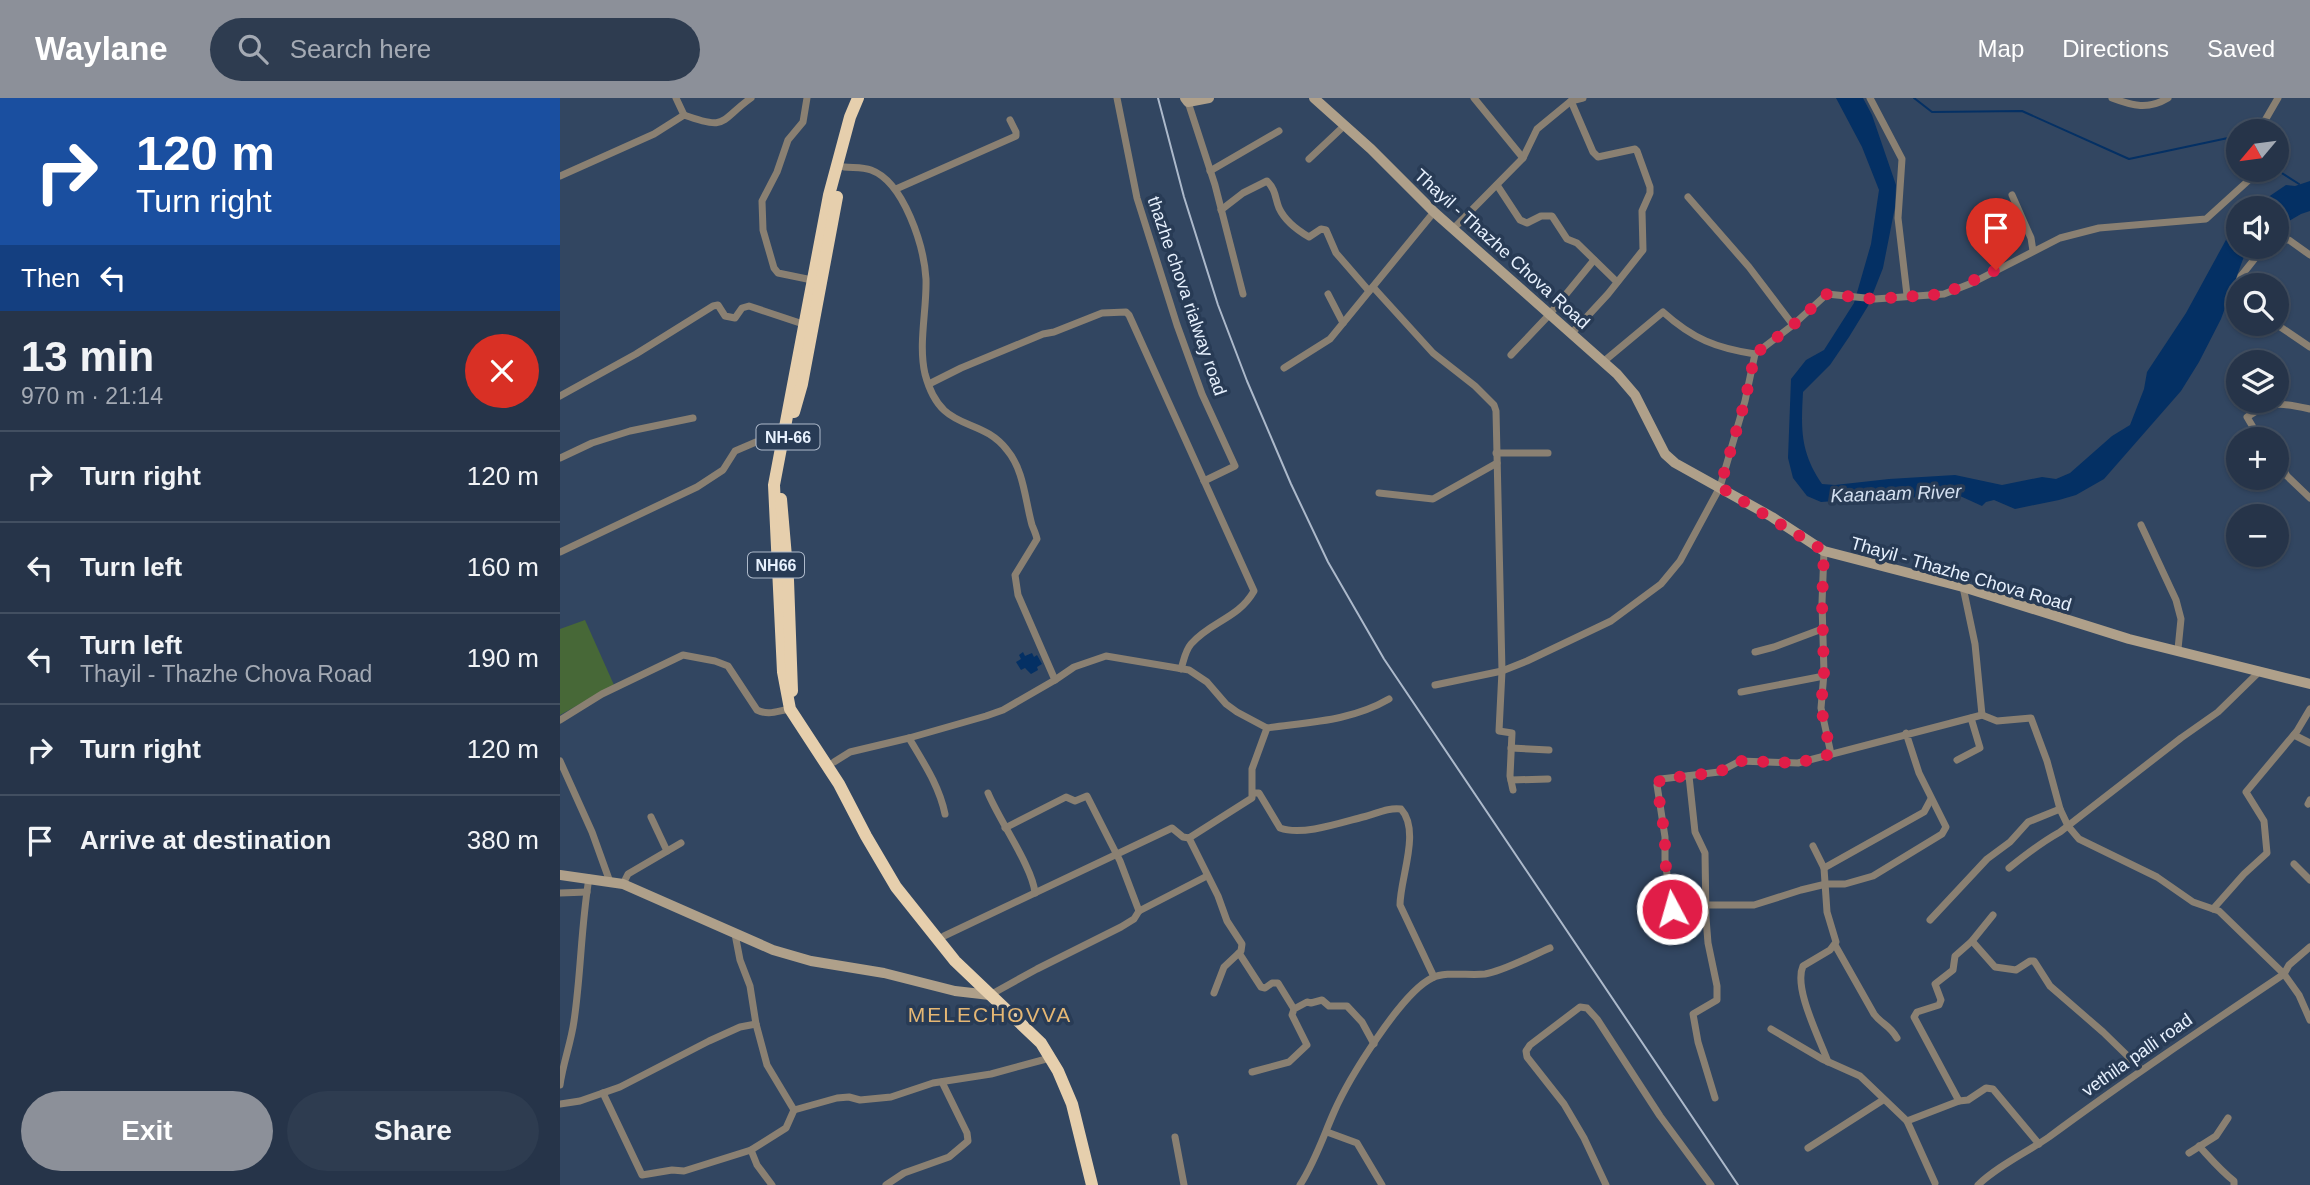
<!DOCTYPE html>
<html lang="en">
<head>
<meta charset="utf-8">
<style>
	:root { --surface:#263449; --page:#2e3c50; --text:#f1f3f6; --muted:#a4aab4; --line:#424f61; --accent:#8c9099 }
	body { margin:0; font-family:Arial,sans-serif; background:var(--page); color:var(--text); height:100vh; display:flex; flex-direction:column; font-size:26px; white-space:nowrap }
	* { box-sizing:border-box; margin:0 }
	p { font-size:23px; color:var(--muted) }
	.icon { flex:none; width:38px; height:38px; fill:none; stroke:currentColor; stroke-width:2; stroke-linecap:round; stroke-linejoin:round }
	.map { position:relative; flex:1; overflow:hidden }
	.side { display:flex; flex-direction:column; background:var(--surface); width:560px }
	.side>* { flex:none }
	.guide { background:#1a4fa0; color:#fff; overflow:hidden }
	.needle { width:46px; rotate:241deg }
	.buttons { position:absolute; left:1666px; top:21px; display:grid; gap:14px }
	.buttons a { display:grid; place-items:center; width:63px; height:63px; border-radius:50%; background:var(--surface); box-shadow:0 2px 5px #0004,0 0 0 2px var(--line); font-size:35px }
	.pin { position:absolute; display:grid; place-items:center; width:60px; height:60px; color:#fff; margin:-72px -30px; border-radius:50% 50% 50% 0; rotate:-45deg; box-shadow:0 0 7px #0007 }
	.pin .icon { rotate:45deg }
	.me { position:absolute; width:77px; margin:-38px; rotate:354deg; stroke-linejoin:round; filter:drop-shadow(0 0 5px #0008) }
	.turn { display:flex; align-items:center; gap:24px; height:147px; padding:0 21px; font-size:32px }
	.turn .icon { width:91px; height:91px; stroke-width:2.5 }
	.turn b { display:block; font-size:49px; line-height:60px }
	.then { display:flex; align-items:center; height:66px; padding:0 21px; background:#0003; gap:14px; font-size:26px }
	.round { display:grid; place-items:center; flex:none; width:74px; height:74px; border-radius:37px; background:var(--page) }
	.head { display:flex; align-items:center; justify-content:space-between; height:119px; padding:0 21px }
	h1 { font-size:42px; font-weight:700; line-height:52px }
	.cta { display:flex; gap:14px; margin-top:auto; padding:14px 21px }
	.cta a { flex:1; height:80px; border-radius:42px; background:var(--accent); color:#fff; font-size:28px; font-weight:700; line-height:80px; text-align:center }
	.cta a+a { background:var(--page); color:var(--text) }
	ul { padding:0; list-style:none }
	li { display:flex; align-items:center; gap:21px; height:91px; padding:0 21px; border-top:2px solid var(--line) }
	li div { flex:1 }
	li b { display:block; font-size:26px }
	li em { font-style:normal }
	header { display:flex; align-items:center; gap:42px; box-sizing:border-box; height:98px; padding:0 35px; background:var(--accent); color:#fff }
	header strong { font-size:33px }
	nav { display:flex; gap:38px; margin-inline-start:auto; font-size:24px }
	.search { width:490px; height:63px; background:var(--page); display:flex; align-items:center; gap:18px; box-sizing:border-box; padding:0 24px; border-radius:38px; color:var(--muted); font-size:26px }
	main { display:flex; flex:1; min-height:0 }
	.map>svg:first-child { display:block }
</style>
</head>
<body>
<header>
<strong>Waylane</strong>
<div class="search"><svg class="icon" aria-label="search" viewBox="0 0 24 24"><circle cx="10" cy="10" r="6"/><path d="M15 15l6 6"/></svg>Search here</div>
<nav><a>Map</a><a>Directions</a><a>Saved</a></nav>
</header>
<main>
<section class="side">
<div class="guide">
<div class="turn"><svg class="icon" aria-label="right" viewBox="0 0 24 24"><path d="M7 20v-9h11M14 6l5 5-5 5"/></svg><div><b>120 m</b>Turn right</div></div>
<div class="then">Then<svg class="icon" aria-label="left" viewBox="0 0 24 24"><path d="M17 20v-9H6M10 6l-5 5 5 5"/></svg></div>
</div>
<div class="head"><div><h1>13 min</h1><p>970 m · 21:14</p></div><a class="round" style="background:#d93025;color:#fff"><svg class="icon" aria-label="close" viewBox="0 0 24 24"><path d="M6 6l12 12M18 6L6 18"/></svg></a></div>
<ul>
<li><svg class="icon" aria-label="right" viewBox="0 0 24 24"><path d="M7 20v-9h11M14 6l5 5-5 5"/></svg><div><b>Turn right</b></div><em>120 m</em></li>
<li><svg class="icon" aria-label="left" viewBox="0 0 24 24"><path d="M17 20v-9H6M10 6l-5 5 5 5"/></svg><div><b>Turn left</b></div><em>160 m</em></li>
<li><svg class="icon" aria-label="left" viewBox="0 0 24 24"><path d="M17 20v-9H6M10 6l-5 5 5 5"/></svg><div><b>Turn left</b><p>Thayil - Thazhe Chova Road</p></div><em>190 m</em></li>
<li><svg class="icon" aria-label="right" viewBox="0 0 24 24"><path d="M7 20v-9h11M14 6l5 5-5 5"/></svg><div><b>Turn right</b></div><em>120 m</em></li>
<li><svg class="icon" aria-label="arrive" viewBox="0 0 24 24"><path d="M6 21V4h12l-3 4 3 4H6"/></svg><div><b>Arrive at destination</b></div><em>380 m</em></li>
</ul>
<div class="cta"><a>Exit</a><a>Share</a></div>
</section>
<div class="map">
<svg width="1750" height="1087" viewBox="0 0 1750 1087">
	<rect width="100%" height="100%" fill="#324661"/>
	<polygon fill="#476837" points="25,522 54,587 0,617 0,531"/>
	<g fill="#043064">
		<path d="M1276,0H1303L1312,17L1336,87L1335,109L1323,170L1308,208L1289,239L1270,267L1243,294C1241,331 1240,354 1262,386L1275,387L1329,381L1395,377L1442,387L1482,379L1496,381L1510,375L1552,338L1570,327L1584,291L1587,274L1626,215L1673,129L1678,124V149H1691L1686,153L1661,221L1639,264L1621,293L1544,381L1516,397L1499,402L1455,411L1434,402L1426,404L1422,408L1400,398L1383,400L1330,399L1261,404L1247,398L1233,380L1228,360L1231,281L1246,262L1264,252L1294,205L1311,146L1319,92L1302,49Z"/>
		<polygon points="1750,83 1750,113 1741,116 1717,130 1717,110 1692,110 1726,87 1735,88"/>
		<polygon points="463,554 465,558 472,555 474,559 477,557 482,566 477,569 478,572 471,576 465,570 461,572 456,564 461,561 459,557"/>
	</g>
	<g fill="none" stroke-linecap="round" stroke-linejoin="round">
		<g stroke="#043064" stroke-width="2">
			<polyline points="1354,0 1372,14 1462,13 1569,61 1668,40 1678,47"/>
			<polyline points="1717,72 1739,86"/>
		</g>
		<g stroke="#8a8072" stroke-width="7">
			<polyline points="116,0 124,17"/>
			<polyline points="247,0 243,24 228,42 217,74 202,103 203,132 214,170 218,175 252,182"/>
			<polyline points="557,0 577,100 617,227 642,296 675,368 644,383"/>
			<polyline points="914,0 963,60"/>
			<polyline points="1310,0 1342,61 1338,120 1347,197"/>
			<path d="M1552,0C1573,8 1588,12 1608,0"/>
			<polyline points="1011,3 1033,54 1038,59 1075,51 1077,53 1090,89 1090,95 1082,113 1083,152 1048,196 1011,236"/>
			<polyline points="628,4 655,87 683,196"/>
			<polyline points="1700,33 1700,31 1718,0"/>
			<polyline points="749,61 785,27"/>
			<polyline points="650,73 719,33"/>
			<path d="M0,78L94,36L124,17C168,33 159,23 191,0"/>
			<polyline points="937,87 960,122 967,125 981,118 992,118 1007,141 1017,145 1057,184"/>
			<polyline points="336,91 456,38 456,34 450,22"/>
			<polyline points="1452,97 1471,140 1473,153"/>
			<polyline points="1128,99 1189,169 1233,227"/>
			<path d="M661,112L683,95L707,83C716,92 715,100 719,110C725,123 737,132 749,139L761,131L766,132L776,155L809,193"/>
			<polyline points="894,130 963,60 977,31 1011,3 1023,0"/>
			<polyline points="1717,142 1729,142 1750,157"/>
			<polyline points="813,189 873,255 915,288 934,307 936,313 942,573 939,633 952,635 950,678 953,692"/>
			<polyline points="768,196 783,225"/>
			<polyline points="1678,199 1675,194 1681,178 1704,149"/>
			<polyline points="1716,226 1750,249"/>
			<polyline points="951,257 989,217 1034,162"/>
			<path d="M1043,264L1103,214C1133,241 1156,250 1195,256"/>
			<polyline points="724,270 770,241 874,114"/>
			<path d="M369,286L401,270L483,236L494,234L542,215L566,214L569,217L694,493C678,521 651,523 631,546C625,553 624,562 621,571"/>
			<polyline points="0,298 76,256 153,208 158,207 165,218 175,220 182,210 189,208 243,226"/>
			<path d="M1700,341L1687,319C1711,302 1723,305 1750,311"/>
			<polyline points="936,355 988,355"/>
			<polyline points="0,360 32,345 70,333 133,320"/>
			<polyline points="1717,360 1727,378 1750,400"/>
			<polyline points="819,395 873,401 937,365"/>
			<polyline points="1581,427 1616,502 1621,521 1618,551"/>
			<polyline points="1264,453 1262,505 1264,575 1261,610 1271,656"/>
			<polyline points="0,454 137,389 163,372 175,353 196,344 221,343"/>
			<polyline points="1403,489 1415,546 1422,617"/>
			<polyline points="1195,554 1214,549 1262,531"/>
			<polyline points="875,587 942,573 967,563 1051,523 1101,486 1120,463 1160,389 1185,303 1195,256 1233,227 1267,196 1315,201 1384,196 1412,185 1500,140 1539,130 1646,121 1700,72"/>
			<polyline points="1181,594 1264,578"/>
			<path d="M0,622L42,596L123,557L155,563L168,568L197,612C209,618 217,613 230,611"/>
			<path d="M707,630C750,624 791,623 829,601"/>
			<polyline points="1346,635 1359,675 1386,729 1382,736 1313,778 1285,786 1266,786 1241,792 1194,807 1144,807 1112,811 1105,762 1105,739 1097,687 1101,681 1159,674 1180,663 1238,665 1422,617 1437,623 1471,620 1487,663 1500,711"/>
			<polyline points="1734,637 1750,645"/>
			<path d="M349,640C363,664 379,687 385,716"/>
			<polyline points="951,650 989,652"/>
			<polyline points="1397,662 1420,650 1411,620"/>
			<polyline points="0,663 32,734 50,784"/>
			<path d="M274,664L290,654L349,640L426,618L443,612L495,582L458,497L455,477L477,441C476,436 474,432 472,427C465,402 464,372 447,352C419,316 381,337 365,276C358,246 367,211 366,181C364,148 344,84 311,72C303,69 293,70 284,69"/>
			<polyline points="1129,678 1135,734 1145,755 1146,820 1148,845 1157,888 1157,902 1133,916 1138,944 1155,1000"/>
			<polyline points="951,682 988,681"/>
			<path d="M428,695C439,722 473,770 475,795"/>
			<path d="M693,695H699L720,730C742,738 780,725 803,719C816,716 828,709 841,711C861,733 840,780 840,807L874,879"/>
			<polyline points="1748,706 1750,702"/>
			<polyline points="91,719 107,753"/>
			<polyline points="629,740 658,798 667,823 682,846 681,853 664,869 654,895"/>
			<path d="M1253,748L1264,770L1267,814L1276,844L1270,852L1243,868C1233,890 1260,941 1268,964"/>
			<polyline points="1734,766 1750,782"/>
			<polyline points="1264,770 1364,714 1371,701"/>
			<path d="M1449,770C1465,757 1482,744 1500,734L1621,640L1658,614L1699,574"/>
			<polyline points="63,786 68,776 121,745"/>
			<polyline points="0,795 27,794"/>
			<polyline points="1653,811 1684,776 1707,755 1704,723 1686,694 1737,633 1750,611"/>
			<polyline points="579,813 647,778"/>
			<polyline points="1433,817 1412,843 1395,858 1393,872 1375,886 1381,902 1379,907 1357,914 1354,919 1399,1003 1408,1002 1426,990 1433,991 1479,1046"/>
			<polyline points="1370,822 1427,761 1450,744 1468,724 1500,711 1508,728 1519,741 1597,779 1633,804 1659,813 1724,876 1739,897 1750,922"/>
			<polyline points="175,836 180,862 190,888 196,926 207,967 234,1012 277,1000 289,999 300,1002 331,999 373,985 431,976 490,960"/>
			<polyline points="384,838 612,730 623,739 629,740 692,700 692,671 707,630 677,614 666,606 647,584 629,572 546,558 514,569 495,582"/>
			<polyline points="1412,843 1435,869 1456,872 1470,863 1474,863 1490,888 1543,934 1581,971"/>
			<path d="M1275,847L1314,916C1322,927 1329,926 1337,940"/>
			<polyline points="679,855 701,889 705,890 712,885 718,885 734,911"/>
			<polyline points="430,897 477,871 561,829 574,821 579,813 560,763 527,698 515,703 506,699 445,730"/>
			<polyline points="1211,931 1262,961 1300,978 1347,1023 1375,1085"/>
			<polyline points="692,974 729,964 747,947 732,917 734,911 747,904 751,905 762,902 769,908 787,908 802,924 814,946"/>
			<path d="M0,987C3,965 11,945 14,923C21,876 21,828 29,780"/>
			<polyline points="43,995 82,1077 112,1072 124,1073 191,1052"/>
			<polyline points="0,1006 20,1003 60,989 149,943 180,929 196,926"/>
			<polyline points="1347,1023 1399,1003"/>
			<polyline points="767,1034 797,1045 822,1087"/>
			<polyline points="615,1039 624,1087"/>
			<path d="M1639,1048C1651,1061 1661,1073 1674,1083V1087"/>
			<polyline points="1248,1050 1323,1002"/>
			<polyline points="1629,1055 1656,1038 1668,1020"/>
			<polyline points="212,1087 197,1067 191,1052 226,1030 234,1012"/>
			<polyline points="326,1087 344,1075 389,1059 408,1043 407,1035 382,984"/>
			<path d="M740,1087C755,1064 763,1039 774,1014C788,982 841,895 872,880C886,873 909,878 925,876C944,873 971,858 990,850"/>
			<polyline points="1046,1087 1024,1040 1004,1006 967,959 966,953 970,947 1020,909 1027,910 1037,921 1100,1018 1151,1087"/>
			<path d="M1418,1087C1439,1067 1466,1055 1489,1039C1566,982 1645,929 1724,876L1729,867L1750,849"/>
		</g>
		<g stroke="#afa08a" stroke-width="10">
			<polyline points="625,0 628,4 649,0"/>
			<polyline points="754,0 811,51 874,114 1057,276 1075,297 1105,356 1115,365 1212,419 1264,453 1403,489 1569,541 1750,586"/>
			<polyline points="0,777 63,786 213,852 251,863 324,875 395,893 430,897"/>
		</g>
		<g stroke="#e6cfad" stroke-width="12">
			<polyline points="298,0 290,19 269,97 214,387 223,574 230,611 279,686 306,738 336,789 395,863 481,945 498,973 512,1006 532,1087"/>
			<polyline points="234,314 242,286 277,99"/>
			<polyline points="221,401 228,482 232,593"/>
		</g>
		<polyline stroke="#acb9cb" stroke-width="2" points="598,0 624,99 658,207 687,283 731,386 768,464 824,561 1178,1087"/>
	</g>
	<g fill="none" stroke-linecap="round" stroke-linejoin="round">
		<polyline stroke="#e11d48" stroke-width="12" stroke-dasharray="0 21.6" points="1112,811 1105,762 1105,739 1097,687 1101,681 1159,674 1180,663 1238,665 1271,656 1261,610 1264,575 1262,505 1264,453 1160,389 1185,303 1195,256 1233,227 1267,196 1315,201 1384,196 1436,172"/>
	</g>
	<g text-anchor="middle" stroke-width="7" stroke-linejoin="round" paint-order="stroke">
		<g fill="#283b55" stroke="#aebacb" stroke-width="2">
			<rect x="196.5" y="326.5" width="63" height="25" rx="5"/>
			<rect x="188" y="454.5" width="56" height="25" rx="5"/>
		</g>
		<g font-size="16" font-weight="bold" fill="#e7f1fe">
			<text x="228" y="345">NH-66</text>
			<text x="216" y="473">NH66</text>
		</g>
		<g font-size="18" fill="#e7f1fe" stroke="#283b55">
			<text transform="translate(942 151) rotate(42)" y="6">Thayil - Thazhe Chova Road</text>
			<text transform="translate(627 198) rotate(71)" y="6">thazhe chova rialway road</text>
			<text transform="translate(1401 476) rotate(16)" y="6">Thayil - Thazhe Chova Road</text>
			<text transform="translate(1577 957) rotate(-35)" y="6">vethila palli road</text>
		</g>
		<g font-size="19" font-style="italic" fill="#d3dff0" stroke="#283b55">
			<text transform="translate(1336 395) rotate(-2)" y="7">Kaanaam River</text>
		</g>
		<g font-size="21" letter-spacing="2" fill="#e5b774" stroke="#283b55">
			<text x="430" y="924">MELECHOVVA</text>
		</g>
	</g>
</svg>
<div class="buttons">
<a><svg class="needle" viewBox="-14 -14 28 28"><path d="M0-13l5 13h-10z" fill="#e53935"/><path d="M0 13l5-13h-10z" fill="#a4aab4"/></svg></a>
<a><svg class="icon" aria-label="sound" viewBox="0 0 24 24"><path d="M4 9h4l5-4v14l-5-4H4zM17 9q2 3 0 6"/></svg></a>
<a><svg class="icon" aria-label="search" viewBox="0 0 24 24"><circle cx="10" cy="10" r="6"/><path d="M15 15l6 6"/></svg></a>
<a><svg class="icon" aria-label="layers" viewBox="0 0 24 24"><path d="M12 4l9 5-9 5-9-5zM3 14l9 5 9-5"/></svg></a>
<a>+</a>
<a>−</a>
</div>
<div class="pin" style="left:1436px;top:172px;background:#d93025"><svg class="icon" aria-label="arrive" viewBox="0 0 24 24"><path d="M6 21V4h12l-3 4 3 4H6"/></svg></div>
<svg class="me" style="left:1112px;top:811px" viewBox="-20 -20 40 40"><circle r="17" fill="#e11d48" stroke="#fff" stroke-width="3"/><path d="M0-11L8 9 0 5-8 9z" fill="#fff"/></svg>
</div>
</main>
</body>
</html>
